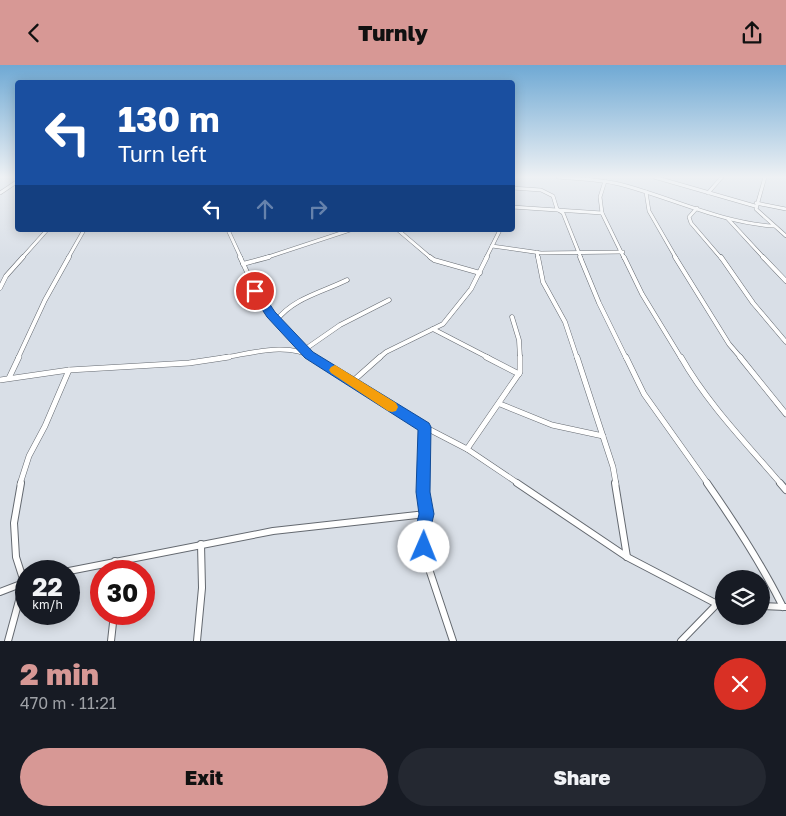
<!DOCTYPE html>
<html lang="en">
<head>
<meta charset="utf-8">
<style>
	:root { --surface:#171b24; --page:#242831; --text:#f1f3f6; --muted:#9ea1a6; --accent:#d79895 }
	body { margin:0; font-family:"Golos Text",sans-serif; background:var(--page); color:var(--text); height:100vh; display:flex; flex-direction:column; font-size:19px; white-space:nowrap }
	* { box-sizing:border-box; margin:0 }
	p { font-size:16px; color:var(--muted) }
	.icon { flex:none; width:28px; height:28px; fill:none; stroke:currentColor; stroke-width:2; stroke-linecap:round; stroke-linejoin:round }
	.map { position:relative; height:576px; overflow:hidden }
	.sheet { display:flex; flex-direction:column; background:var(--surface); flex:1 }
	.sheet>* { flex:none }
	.top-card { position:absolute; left:15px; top:15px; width:500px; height:152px; border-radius:5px; box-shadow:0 2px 12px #0003; background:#1a4fa0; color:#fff; overflow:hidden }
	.controls { position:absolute; left:715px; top:505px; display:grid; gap:10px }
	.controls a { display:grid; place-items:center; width:55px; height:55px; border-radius:50%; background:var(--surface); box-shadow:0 2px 12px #0003; font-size:25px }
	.speed { position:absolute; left:15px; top:495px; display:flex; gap:10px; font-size:25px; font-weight:700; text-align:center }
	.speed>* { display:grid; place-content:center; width:65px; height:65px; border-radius:50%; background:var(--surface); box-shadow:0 2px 12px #0003; line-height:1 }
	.speed small { font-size:12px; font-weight:400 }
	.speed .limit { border:8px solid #d22; background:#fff; color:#111 }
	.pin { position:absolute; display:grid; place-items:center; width:42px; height:42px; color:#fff; margin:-21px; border:2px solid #fff; border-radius:50%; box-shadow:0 1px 5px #0007 }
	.me { position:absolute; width:55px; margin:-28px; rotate:1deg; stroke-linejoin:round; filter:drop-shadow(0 0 4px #0008) }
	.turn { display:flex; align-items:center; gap:18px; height:105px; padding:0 20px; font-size:22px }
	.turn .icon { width:65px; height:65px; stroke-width:2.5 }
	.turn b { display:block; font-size:35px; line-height:42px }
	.lanes { display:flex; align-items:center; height:48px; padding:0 20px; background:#0003; justify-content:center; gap:25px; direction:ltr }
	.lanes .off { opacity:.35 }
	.round { display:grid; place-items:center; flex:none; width:52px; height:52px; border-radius:26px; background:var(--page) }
	.headline { display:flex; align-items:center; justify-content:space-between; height:85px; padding:0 20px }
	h1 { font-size:30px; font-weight:800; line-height:38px; color:var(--accent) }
	.cta { display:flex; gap:10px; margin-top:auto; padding:10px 20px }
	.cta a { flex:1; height:58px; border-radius:30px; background:var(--accent); color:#111; font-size:20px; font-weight:800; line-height:58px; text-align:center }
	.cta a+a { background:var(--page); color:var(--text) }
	header { display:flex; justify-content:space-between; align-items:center; height:65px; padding:0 20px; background:var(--accent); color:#111; font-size:22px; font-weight:800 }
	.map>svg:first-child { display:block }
</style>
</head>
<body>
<header><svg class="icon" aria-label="back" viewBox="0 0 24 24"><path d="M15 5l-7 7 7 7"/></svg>Turnly<svg class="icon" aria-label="share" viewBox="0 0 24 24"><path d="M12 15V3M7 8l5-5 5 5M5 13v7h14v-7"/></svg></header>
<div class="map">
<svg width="786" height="576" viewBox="0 0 786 576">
	<rect width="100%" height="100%" fill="#d9dfe7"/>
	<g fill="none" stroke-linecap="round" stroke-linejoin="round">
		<g stroke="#646970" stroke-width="4">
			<g id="minor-far3">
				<path d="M558,112C578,114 600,114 619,119C670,132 721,158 774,161"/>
				<polyline points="654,112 755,141"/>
				<polyline points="765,112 756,144 786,171"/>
				<polyline points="605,116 600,132 602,148 624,193"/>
				<polyline points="512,123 541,125 553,131 557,144 563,148 581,193"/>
				<polyline points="646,127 649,146 676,193"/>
				<polyline points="0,128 18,116"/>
				<polyline points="708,128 722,112"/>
				<polyline points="756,138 786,144"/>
				<polyline points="512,142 602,148"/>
				<polyline points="697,143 689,152 691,158 721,193"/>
				<polyline points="728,154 764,193"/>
				<polyline points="228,165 241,193"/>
				<polyline points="398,165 431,193"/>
				<polyline points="492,181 541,188 623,187"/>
				<polyline points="537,187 538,193"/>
				<polyline points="22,193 47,165"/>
				<polyline points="68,193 84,165"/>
				<polyline points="265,193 350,165"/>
				<polyline points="486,193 500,165"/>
			</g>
		</g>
		<g stroke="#646970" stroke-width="5">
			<g id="minor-far2">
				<polyline points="240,192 261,237 308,288"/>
				<polyline points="430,192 434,195 480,208"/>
				<polyline points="538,192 543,217 565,257 577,293"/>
				<polyline points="580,192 599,238 626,293"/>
				<polyline points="624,192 642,229 681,293"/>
				<polyline points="675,192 729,279 741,293"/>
				<polyline points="721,192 753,238 786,277"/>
				<polyline points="763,192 786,216"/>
				<polyline points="243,199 269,192"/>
				<polyline points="0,223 6,211 23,192"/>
				<polyline points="512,252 519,275 520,293"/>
				<path d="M276,256C293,233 323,227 347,215"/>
				<polyline points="433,264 489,293"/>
				<polyline points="304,285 340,260 389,235"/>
				<polyline points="18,293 45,235 69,192"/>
				<path d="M221,293C250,289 287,276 314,293"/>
				<polyline points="379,293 386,287 443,259 471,224 487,192"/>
			</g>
		</g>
		<g stroke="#646970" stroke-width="6">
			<g id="minor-far1">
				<polyline points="312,292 415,357 467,384 519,419"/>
				<polyline points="486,292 519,309"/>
				<polyline points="577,292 613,402 616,419"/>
				<polyline points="626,292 644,329 708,419"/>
				<path d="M681,292C707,338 746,378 781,419"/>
				<polyline points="740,292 786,349"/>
				<polyline points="9,313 19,292"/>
				<polyline points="0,315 69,305 189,298 229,292"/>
				<polyline points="353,316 380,292"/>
				<polyline points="500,339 552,360 603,371"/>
				<polyline points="467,384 520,307 520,292"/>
				<polyline points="20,419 29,391 45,361 69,305"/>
				<polyline points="423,419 424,362"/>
			</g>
		</g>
		<g stroke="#646970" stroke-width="8">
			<g id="minor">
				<polyline points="423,418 426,449 423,466 424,482 429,504 453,576"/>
				<polyline points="517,418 627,492 717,539 681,576"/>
				<polyline points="615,418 627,492"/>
				<path d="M707,418C735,458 761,498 783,542"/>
				<polyline points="780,418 786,425"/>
				<polyline points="115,496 115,506"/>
				<polyline points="69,506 273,466 426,449"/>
				<polyline points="0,527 26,517"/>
				<polyline points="761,541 785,542"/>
				<polyline points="8,576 24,517 16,492 14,458 21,418"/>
				<polyline points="111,576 114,549"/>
				<polyline points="197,576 202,523 201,479"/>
			</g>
		</g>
		<use href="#minor-far3" stroke="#fff" stroke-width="3"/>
		<use href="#minor-far2" stroke="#fff" stroke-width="4"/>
		<use href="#minor-far1" stroke="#fff" stroke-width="5"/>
		<use href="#minor" stroke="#fff" stroke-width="6"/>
	</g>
	<linearGradient id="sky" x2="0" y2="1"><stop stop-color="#6fa9d4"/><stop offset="0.58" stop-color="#eef1f4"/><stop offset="1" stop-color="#eef1f4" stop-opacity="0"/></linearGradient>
	<rect width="786" height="193" fill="url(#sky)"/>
	<polygon fill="#1a73e8" stroke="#114b97" points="255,222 259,223 275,247 313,287 429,358 431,362 430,427 434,449 430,466 432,482 430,487 424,490 419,487 415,466 419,449 416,427 418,365 305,293 267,252 250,226"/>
	<polygon fill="#f59e0b" points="335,300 396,338 398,342 396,346 392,347 388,346 331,308 329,305 331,302"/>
</svg>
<div class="controls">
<a><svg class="icon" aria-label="layers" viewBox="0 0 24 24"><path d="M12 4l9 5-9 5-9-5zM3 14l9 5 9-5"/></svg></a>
</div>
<div class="speed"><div>22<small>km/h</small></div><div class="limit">30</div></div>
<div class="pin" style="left:255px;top:226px;background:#d93025"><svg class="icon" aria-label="arrive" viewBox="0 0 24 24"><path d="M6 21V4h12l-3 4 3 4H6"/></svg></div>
<svg class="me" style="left:424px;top:482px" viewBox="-20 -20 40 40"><circle r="19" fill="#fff"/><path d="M0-13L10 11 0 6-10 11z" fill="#1a73e8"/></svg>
<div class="top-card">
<div class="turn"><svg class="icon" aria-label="left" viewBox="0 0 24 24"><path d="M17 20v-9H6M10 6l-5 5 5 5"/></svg><div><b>130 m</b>Turn left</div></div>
<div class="lanes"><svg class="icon" aria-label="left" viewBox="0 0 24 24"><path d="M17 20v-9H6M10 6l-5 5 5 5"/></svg><svg class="icon off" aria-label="ahead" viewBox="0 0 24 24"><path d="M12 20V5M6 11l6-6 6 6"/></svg><svg class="icon off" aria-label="right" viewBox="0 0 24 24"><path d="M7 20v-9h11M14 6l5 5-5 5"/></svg></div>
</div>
</div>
<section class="sheet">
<div class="headline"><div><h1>2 min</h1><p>470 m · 11:21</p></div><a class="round" style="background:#d93025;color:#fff"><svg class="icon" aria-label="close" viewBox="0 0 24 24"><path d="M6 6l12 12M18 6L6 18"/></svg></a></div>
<div class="cta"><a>Exit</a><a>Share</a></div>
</section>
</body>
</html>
